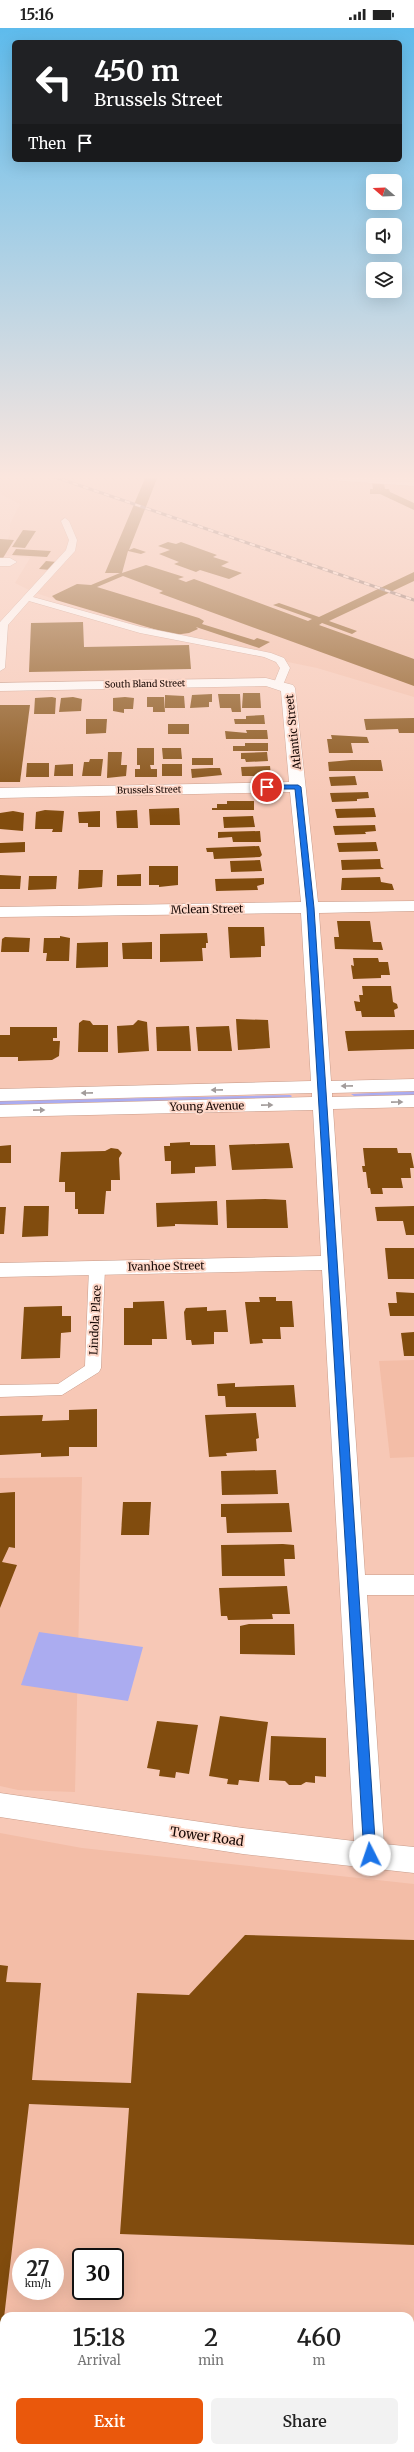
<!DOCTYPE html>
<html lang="en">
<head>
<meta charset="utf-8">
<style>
	:root { --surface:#fff; --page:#f2f2f2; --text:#222; --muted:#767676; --accent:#ea580c }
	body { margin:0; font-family:Merriweather,serif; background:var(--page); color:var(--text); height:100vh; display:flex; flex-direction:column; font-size:15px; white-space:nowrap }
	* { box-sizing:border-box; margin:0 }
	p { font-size:13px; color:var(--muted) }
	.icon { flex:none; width:22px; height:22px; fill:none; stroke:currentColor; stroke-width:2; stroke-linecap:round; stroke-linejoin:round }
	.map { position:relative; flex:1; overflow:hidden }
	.panel { position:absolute; left:0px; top:2284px; width:414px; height:140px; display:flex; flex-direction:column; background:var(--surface); border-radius:12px 12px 0 0; box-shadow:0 4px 16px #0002 }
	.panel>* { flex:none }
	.banner { position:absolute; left:12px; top:12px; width:390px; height:122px; border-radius:6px; box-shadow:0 4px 16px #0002; background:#202124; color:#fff; overflow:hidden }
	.needle { width:26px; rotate:289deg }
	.controls { position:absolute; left:366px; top:146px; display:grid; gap:8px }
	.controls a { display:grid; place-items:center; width:36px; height:36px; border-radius:6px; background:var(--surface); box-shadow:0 4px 16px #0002; font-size:20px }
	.speed { position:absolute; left:12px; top:2220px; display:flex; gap:8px; font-size:20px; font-weight:700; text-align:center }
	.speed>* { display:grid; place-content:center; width:52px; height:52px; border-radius:50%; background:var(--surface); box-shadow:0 4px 16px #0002; line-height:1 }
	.speed small { font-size:10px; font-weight:400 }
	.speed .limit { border:2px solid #111; border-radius:6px; background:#fff; color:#111 }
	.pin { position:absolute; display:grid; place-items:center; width:34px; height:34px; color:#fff; margin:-17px; border:2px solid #fff; border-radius:50%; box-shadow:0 1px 4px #0007 }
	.me { position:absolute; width:44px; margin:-22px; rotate:356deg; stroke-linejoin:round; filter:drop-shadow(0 0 3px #0008) }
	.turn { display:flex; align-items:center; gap:14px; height:84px; padding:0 16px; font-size:18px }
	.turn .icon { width:52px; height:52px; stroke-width:2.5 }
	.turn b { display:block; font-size:28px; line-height:34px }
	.then { display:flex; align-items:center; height:38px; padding:0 16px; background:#0003; gap:8px; font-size:15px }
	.eta { display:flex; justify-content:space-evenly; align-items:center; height:68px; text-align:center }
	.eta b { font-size:24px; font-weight:600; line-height:28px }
	.action { display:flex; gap:8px; margin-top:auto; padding:8px 16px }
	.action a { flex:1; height:46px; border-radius:6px; background:var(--accent); color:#fff; font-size:16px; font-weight:600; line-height:46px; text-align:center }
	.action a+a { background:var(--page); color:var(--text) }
	.status { display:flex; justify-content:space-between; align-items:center; height:28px; padding:0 20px; background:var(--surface); direction:ltr }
	.status svg { height:11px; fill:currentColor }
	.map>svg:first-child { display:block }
</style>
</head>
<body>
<div class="status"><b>15:16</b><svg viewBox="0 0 49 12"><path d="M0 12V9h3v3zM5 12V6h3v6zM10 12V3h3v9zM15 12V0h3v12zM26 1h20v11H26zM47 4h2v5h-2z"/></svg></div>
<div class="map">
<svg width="414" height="2424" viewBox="0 0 414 2424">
	<rect width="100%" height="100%" fill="#f7c8b6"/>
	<g fill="#f3bda7" fill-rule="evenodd">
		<polygon points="0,448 315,448 414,457 414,669 317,640 166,609 33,564 15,555 30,530 2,527 10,506 10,496 20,476 0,466"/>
		<polygon points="414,1332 414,1429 390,1430 379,1333"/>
		<polygon points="82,1449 75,1764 18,1762 0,1758 0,1450"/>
		<path d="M0,1805L82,1820L414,1856V2424H0ZM21,2229H55V2263H21ZM81,2229H115V2263H81ZM4,2288H410V2420H4Z"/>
	</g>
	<g fill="#abacf0">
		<polygon points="414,1063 414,1067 354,1068 351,1066"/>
		<polygon points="290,1067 292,1068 290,1070 0,1077 0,1073"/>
		<polygon points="39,1604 143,1619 128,1673 21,1657"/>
		<polygon points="410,2406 414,2406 414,2424 81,2424 86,2420 410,2420"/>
	</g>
	<g fill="#814c0e">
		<polygon points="146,448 158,448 129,522 134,520 146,524 141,526 128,523 122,545 146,537 184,549 178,551 186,554 194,551 308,593 312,591 273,577 279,575 319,589 414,544 414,553 329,593 357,603 352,606 322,595 319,597 414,631 414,658 159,565 163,563 123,548 97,559 199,590 204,593 202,596 254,612 257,610 270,614 259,620 196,599 198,601 189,605 174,607 56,572 52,568 77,556 91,557 120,545 105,545"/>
		<polygon points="371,448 383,448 385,461 389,461 390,464 414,475 414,482 380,466 370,466 370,461 373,461"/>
		<polygon points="23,502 36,503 25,520 12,519"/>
		<polygon points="0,511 14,512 3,530 0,530"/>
		<polygon points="168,514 176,516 181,514 217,527 213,529 229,534 221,538 242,545 229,551 200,542 196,544 174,536 179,534 159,526 170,522 158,518"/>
		<polygon points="16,521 51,523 47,529 12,527"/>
		<polygon points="46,533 57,534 50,542 39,541"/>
		<polygon points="83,594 84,619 189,617 191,641 29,644 31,595"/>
		<polygon points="243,665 260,665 261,680 242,680"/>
		<polygon points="212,666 212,674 209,674 209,679 190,680 192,667"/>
		<polygon points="218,666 240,666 241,684 232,684 231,680 220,680"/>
		<polygon points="165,667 184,668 185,680 165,680"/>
		<polygon points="52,669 56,670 55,686 34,686 35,670"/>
		<polygon points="73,669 82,671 81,683 59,684 61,670"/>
		<polygon points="125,669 134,670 133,681 124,681 124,685 113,683 113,670"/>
		<polygon points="147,669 164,669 165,684 153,684 153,679 147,679"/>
		<polygon points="0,677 30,677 20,754 0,754"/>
		<polygon points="264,687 265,696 235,696 234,691 246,691 246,688"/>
		<polygon points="414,690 414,705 399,705 398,701 366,702 364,691"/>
		<polygon points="86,691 107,691 106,705 86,706"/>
		<rect x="168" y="696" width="21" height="10"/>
		<polygon points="246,702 267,702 268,711 226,711 225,703 247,705"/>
		<polygon points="331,707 367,709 369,715 351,715 353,725 329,725 327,711 332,711"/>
		<polygon points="245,715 268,715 268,723 233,723 233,718 245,718"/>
		<polygon points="137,720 154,720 154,737 150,737 151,741 157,741 157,749 135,749 135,741 140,741 140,737 137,737"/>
		<polygon points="162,720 181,720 182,731 163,731"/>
		<polygon points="108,724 122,724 121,737 127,737 126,748 107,750"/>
		<polygon points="267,724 268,733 246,734 245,731 241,731 241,725"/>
		<rect x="192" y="730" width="21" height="7"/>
		<polygon points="90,731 103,731 101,748 82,748 84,734 89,734"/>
		<polygon points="351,732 381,732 383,743 329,743 328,734"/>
		<polygon points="27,735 49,735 49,749 26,749"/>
		<polygon points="73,736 73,748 54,748 55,737"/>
		<rect x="162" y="736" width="20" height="12"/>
		<polygon points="270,738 271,748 242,748 241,739"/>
		<polygon points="210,740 220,740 222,747 192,750 191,741"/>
		<polygon points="355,748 357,757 331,758 329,749"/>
		<polygon points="368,764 369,770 357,771 357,773 332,774 330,765"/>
		<polygon points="227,773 254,773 254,782 212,782 212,780 217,780 217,776 227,776"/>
		<polygon points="179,780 180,797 150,797 149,781"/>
		<polygon points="374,780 376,789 337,790 335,781"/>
		<polygon points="45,782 64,783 62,804 52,804 53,801 35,801 36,784"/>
		<polygon points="137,782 138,800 117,800 116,783"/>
		<polygon points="13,783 24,785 23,803 0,801 0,785"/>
		<polygon points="100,783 100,799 88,799 88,795 79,795 78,784"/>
		<polygon points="253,788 255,799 224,800 223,789"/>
		<polygon points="375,797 376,803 365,804 366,806 335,807 333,798"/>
		<polygon points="260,803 261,814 233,814 232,809 218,810 218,804"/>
		<polygon points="25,814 25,824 0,825 0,815"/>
		<polygon points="376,814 378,823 339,824 337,815"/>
		<polygon points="259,818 262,827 260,829 214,831 213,824 207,824 206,820"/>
		<polygon points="380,831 381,839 384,841 342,842 341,832"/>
		<polygon points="260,832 262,843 231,844 230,833"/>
		<polygon points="149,838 178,838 178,857 159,859 159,857 149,857"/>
		<polygon points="79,842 103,842 102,859 78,861"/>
		<polygon points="141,846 141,858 117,858 117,847"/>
		<polygon points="0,847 21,848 20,861 0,861"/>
		<polygon points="29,848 57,848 56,861 28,862"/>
		<polygon points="380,849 381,854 392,856 394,862 341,862 342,850"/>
		<polygon points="264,850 264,856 257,858 258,862 216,863 215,851"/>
		<polygon points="337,893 370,893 373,914 381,914 383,922 335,921 334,909 339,909"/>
		<polygon points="228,899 264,899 265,918 261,918 261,929 230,930"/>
		<polygon points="207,905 208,915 206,915 206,920 202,920 203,933 160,934 160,906"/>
		<polygon points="60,908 70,910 69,933 46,933 47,925 43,925 44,910 60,910"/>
		<polygon points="5,909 30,910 29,924 1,924 2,911"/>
		<polygon points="108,914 108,939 76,940 77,915"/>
		<polygon points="152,914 152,931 123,931 122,915"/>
		<polygon points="353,930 378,930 379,934 388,934 390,947 381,947 381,950 353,951 351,937 354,938"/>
		<polygon points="362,958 391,958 393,974 397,976 398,980 394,982 395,989 362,989 361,983 356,983 354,973 360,974 359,967 363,967"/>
		<polygon points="236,991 268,992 270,1020 238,1022"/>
		<polygon points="83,992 90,993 93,997 108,997 108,1024 78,1024 79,995"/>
		<polygon points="138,992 147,994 149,1023 118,1025 117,998 133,997"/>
		<polygon points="189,998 191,1023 157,1023 156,999"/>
		<polygon points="229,998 232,1023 198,1023 196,999"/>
		<polygon points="10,999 57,999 57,1010 53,1010 53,1013 60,1013 59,1028 52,1032 18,1033 18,1029 0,1029 0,1007 10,1007"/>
		<polygon points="414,1002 414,1021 348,1023 345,1003"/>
		<polygon points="190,1114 190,1117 215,1117 216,1138 195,1139 195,1145 171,1146 171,1133 165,1133 164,1118 170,1118 170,1115"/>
		<polygon points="289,1115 293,1140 232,1142 229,1117"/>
		<polygon points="11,1117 11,1135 0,1135 0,1118"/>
		<polygon points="111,1120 118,1121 122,1125 119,1130 120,1152 111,1152 111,1163 106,1163 104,1186 78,1186 78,1181 75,1181 75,1164 65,1164 65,1154 59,1154 61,1124 105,1123"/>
		<polygon points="363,1120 397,1120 398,1125 411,1125 414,1140 410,1140 411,1150 401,1150 403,1160 382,1160 383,1166 371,1166 370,1160 368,1160 366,1144 363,1144 362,1138 365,1138"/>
		<polygon points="265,1171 286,1172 288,1200 227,1200 226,1172"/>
		<polygon points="217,1173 218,1197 175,1196 175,1198 157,1199 156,1175"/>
		<polygon points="24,1178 49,1178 48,1208 22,1209"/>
		<polygon points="414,1178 414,1207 406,1207 403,1193 377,1193 375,1179"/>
		<polygon points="0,1179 6,1179 4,1206 0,1206"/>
		<polygon points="385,1220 414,1220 414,1251 388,1251"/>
		<polygon points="396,1264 414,1265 414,1288 390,1288 388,1275 397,1275"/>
		<polygon points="259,1269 276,1269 276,1273 292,1273 294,1299 280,1299 281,1311 262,1311 263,1315 250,1316 245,1274 260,1274"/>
		<polygon points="164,1273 167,1311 152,1311 152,1317 124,1317 124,1280 133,1280 133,1274"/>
		<polygon points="62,1278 62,1288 71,1288 71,1304 61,1305 60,1330 21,1331 24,1279"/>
		<polygon points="207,1279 207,1283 226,1282 228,1304 214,1304 214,1316 192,1317 191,1312 186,1312 184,1284 186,1280"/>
		<polygon points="414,1304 414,1328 404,1328 401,1305"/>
		<polygon points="235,1355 235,1359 294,1357 296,1379 226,1379 225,1368 218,1368 217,1356"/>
		<polygon points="97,1381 97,1419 69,1419 69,1428 41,1429 41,1425 0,1427 0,1388 43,1387 42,1393 69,1392 69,1382"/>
		<polygon points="256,1385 259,1410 256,1411 257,1423 226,1425 227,1428 209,1429 205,1387"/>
		<polygon points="276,1442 278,1466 222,1467 221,1443"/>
		<polygon points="15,1464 15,1520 9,1519 2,1534 17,1537 0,1580 0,1465"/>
		<polygon points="123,1474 151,1474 149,1507 121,1507"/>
		<polygon points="289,1475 292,1504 227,1505 226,1489 221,1489 221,1476"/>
		<polygon points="283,1516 294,1517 295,1531 284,1531 285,1548 222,1548 221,1517"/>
		<polygon points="287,1558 290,1586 272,1586 273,1591 228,1592 227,1588 221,1588 219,1560"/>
		<polygon points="249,1596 294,1596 295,1627 240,1626 240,1598"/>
		<polygon points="220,1688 268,1694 259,1754 239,1752 238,1757 227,1756 228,1751 209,1748"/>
		<polygon points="157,1693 198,1697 189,1746 176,1744 175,1750 159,1748 160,1742 147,1740"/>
		<polygon points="271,1708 326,1710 326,1749 315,1748 315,1755 306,1754 301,1757 289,1757 285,1753 269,1752"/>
		<polygon points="245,1907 414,1912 414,2217 120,2206 129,2080 29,2076 0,2324 0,1937 8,1938 6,1954 41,1955 32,2052 131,2055 137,1965 189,1967"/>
	</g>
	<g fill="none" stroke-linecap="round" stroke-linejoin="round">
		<g stroke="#c89c8a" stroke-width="1">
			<g id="service">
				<polygon points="65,490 69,493 77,512 75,523 33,569 141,599 271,625 284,630 290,640 283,657 275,657 274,655 280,640 276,634 264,629 140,605 29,573 8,597 5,640 0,643 0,594 66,522 69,512 61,493"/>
				<polygon points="97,1235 105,1240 101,1340 99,1344 62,1367 0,1369 0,1357 58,1356 85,1338 89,1240"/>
			</g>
		</g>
		<g stroke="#c89c8a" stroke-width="1">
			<g id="minor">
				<polygon points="324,448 414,450 414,458 330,452"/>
				<polygon points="0,530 10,530 17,534 10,538 0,538"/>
				<polygon points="266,650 293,657 295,660 318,874 414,873 414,883 319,885 331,1053 414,1051 414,1063 332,1065 332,1069 414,1067 414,1079 333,1081 365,1547 414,1547 414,1567 367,1567 384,1816 414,1819 414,1845 243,1826 0,1789 0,1765 243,1800 354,1813 322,1242 0,1249 0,1235 321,1228 313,1082 0,1089 0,1077 312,1069 312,1065 0,1073 0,1061 311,1053 301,885 0,889 0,879 301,874 290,764 0,770 0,760 289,754 281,663 266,658 0,663 0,655"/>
			</g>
		</g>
		<use href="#service" fill="#fff" fill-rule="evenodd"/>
		<use href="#minor" fill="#fff" fill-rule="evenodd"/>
		<g stroke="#88695e" stroke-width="3">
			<polyline id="rail" points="52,448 414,572"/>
		</g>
		<use href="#rail" stroke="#fed8c9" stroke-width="2" stroke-dasharray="5.5" stroke-linecap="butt"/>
	</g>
	<defs><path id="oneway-solid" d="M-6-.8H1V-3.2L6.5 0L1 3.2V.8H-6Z"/></defs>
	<g fill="#a29c9b">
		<use href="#oneway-solid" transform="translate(347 1058) rotate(179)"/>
		<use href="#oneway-solid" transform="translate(217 1062) rotate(179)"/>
		<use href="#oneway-solid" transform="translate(87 1065) rotate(179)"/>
		<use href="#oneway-solid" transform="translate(397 1074) rotate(-1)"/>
		<use href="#oneway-solid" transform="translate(267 1077) rotate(-1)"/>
		<use href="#oneway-solid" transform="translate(39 1082) rotate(-1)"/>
	</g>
	<linearGradient id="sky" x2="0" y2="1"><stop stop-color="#5ebbec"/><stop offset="0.57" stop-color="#fbe6de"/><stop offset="1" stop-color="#fbe6de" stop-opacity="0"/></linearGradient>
	<rect width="414" height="788" fill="url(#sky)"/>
	<polygon fill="#1a73e8" stroke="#114b97" points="267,757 298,757 301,759 314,880 376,1827 370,1832 364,1827 307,880 295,761 264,761"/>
	<g text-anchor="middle" stroke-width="4" stroke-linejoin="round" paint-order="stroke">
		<g font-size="9" fill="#170804" stroke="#fed8c9">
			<text transform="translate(145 656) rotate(-1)" y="3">South Bland Street</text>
			<text transform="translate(149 762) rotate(-1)" y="3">Brussels Street</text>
		</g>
		<g font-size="11" fill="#170804" stroke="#fed8c9">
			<text transform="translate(293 704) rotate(-96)" y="4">Atlantic Street</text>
			<text transform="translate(207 881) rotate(-1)" y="4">Mclean Street</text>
			<text transform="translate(207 1078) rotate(-1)" y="4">Young Avenue</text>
			<text transform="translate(166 1238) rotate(-1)" y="4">Ivanhoe Street</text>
			<text transform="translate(95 1292) rotate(-87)" y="4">Lindola Place</text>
		</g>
		<g font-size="13" fill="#170804" stroke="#fed8c9">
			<text transform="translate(207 1808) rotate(8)" y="5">Tower Road</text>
		</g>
	</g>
</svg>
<div class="controls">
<a><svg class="needle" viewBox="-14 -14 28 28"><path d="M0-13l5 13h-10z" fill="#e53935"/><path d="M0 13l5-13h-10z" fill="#767676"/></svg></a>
<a><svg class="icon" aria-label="sound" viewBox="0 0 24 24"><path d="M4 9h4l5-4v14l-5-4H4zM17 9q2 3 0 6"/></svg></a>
<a><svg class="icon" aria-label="layers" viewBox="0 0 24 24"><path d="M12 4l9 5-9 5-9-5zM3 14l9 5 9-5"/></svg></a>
</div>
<div class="speed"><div>27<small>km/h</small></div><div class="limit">30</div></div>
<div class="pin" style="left:267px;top:759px;background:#d93025"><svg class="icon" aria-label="arrive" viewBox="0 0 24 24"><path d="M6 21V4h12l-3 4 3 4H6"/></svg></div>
<svg class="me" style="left:370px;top:1827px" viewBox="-20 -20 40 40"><circle r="19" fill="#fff"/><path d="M0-13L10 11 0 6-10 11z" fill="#1a73e8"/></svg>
<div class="banner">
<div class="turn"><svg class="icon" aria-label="left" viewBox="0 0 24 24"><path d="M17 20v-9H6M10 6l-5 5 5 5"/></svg><div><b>450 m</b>Brussels Street</div></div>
<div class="then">Then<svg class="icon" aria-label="arrive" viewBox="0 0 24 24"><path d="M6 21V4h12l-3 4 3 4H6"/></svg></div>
</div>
<section class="panel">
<div class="eta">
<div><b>15:18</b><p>Arrival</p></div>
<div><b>2</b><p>min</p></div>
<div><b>460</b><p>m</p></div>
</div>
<div class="action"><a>Exit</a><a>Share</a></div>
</section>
</div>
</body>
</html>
